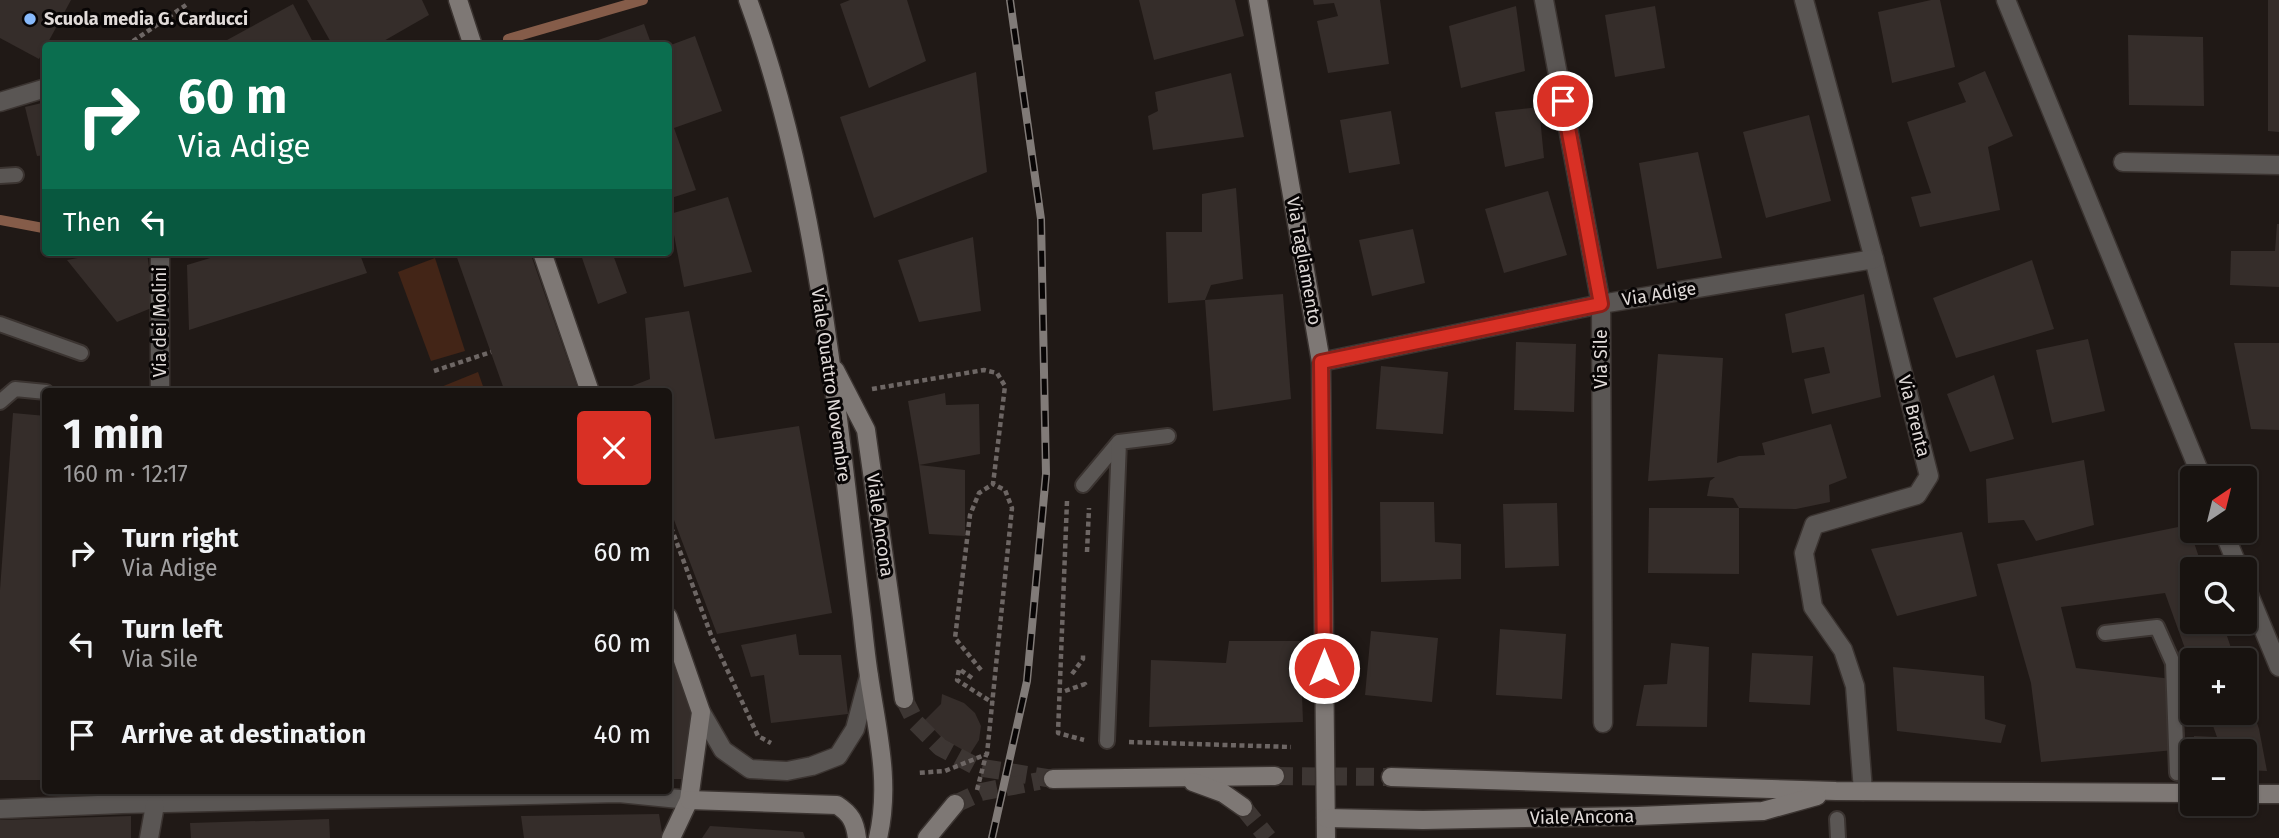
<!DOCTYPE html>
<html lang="en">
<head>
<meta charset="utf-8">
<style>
	:root { --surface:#181310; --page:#211c19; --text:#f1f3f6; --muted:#9f9e9f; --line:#363230 }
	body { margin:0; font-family:"Fira Sans",sans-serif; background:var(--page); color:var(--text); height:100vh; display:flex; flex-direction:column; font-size:26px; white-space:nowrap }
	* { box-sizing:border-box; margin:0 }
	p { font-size:23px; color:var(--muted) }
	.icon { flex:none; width:38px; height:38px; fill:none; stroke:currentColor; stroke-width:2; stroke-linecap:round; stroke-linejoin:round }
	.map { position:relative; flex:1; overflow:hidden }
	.panel { position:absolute; left:42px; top:388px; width:630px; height:406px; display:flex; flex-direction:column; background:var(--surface); border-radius:7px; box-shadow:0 2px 5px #0004,0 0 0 2px var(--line) }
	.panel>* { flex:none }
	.guide { position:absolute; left:42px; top:42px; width:630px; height:214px; border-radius:7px; box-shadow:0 2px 5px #0004,0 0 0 2px var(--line); background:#0b6e4f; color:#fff; overflow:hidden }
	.needle { width:46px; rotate:35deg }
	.buttons { position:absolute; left:2180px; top:466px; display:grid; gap:14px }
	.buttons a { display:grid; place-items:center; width:77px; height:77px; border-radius:7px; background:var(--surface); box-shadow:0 2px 5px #0004,0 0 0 2px var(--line); font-size:35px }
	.pin { position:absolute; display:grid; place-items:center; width:60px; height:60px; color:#fff; margin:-30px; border:4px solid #fff; border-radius:50%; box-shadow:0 2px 7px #0007 }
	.me { position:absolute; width:77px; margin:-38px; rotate:0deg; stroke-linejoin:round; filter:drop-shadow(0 0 5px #0008) }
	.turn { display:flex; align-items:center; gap:24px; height:147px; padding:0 21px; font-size:32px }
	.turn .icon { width:91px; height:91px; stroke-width:2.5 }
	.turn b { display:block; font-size:49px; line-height:60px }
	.then { display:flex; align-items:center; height:66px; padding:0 21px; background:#0003; gap:14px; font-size:26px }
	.round { display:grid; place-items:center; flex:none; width:74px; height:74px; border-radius:7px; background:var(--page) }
	.head { display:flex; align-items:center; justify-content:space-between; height:119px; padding:0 21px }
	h1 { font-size:42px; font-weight:700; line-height:52px }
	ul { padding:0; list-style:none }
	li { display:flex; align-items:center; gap:21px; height:91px; padding:0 21px }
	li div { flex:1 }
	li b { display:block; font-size:26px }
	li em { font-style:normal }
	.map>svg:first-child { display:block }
</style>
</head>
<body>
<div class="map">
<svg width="2279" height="838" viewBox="0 0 2279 838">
	<rect width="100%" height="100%" fill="#201916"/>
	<g fill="#432517">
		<polygon points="435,258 465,351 431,361 398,272"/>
		<polygon points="478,372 485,392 442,392 441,387"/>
	</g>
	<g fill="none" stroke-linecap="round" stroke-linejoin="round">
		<g stroke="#855c49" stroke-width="10">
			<polyline points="508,39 643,0"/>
			<polyline points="0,220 43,228"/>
		</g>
	</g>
	<g fill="#352d2a">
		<polygon points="0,0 71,0 39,59 0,38"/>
		<polygon points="307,0 422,0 429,15 375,46 333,46"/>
		<polygon points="850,0 907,0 926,61 869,88 840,4"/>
		<polygon points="1139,0 1235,0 1244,36 1154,60"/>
		<polygon points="1313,0 1380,0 1389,64 1328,73 1317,21 1338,16 1334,3 1314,5"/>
		<polygon points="1931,0 1940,0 1955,67 1892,83 1878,12"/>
		<polygon points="2268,0 2279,0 2279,132 2268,131"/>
		<polygon points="293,4 315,46 216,46"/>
		<polygon points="1516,6 1525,71 1461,88 1449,26"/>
		<polygon points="1655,6 1665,68 1615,77 1605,15"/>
		<polygon points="644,24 652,46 584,46 584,45"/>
		<polygon points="2128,35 2203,37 2204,106 2129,105"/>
		<polygon points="695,36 722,111 674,128 696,190 668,199 668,46"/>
		<polygon points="1985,71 2013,136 1988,147 2000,210 1920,227 1911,197 1931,193 1907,122 1966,102 1958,83"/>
		<polygon points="976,72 987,172 874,218 840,117"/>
		<polygon points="1231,73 1244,137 1153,150 1148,116 1158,111 1155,92"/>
		<polygon points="46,102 46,155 37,156 25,107"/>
		<polygon points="1539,107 1544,158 1505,167 1495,112"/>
		<polygon points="1391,111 1400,164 1349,173 1340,120"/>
		<polygon points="1809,115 1831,201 1766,218 1743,132"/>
		<polygon points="1698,152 1722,258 1657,269 1639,163"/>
		<polygon points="1236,188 1243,279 1211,285 1205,300 1168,303 1166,232 1202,232 1202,194"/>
		<polygon points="1548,191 1567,255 1504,273 1485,209"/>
		<polygon points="728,197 752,272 684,287 670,214"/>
		<polygon points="2277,224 2279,224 2279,287 2230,285 2231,251 2275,251"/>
		<polygon points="1413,229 1425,283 1372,296 1359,240"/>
		<polygon points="973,237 981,311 919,322 898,260"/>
		<polygon points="99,252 147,252 154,307 117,322 67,260 99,254"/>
		<polygon points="230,252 359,252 367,273 189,330 187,265"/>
		<polygon points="455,252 530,252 579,392 505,392"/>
		<polygon points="580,252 612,252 627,293 598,304"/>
		<polygon points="2032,260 2054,329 1956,358 1933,298"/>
		<polygon points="1283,294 1291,399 1213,411 1205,300"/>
		<polygon points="1864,294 1881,397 1812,414 1804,379 1830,373 1824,347 1792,353 1785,314"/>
		<polygon points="689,311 715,439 799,426 832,613 717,634 668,504 668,392 628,392 627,388 650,379 645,318"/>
		<polygon points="2088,339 2105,411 2052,423 2036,350"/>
		<polygon points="1516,342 1576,344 1574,412 1514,410"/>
		<polygon points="2234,343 2279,343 2279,430 2251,429"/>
		<polygon points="1658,354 1723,358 1717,463 1739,456 1765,455 1762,443 1831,424 1847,478 1829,485 1830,502 1796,509 1739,508 1733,498 1707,496 1710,481 1715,477 1648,481"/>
		<polygon points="1381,366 1448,372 1443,434 1376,429"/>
		<polygon points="1994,375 2014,439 1970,452 1947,394"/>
		<polygon points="945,393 946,405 979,404 980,454 919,465 908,401"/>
		<polygon points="13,413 46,416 46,780 0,780 0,590"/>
		<polygon points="2084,460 2094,525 2036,541 2024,520 1988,523 1986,479"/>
		<polygon points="919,465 965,470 965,536 929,534"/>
		<polygon points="1380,502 1434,502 1435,542 1461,544 1461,579 1381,582"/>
		<polygon points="1557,503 1559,566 1505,568 1503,504"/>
		<polygon points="1649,508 1739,508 1739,574 1648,573"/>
		<polygon points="2188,525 2203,569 2193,569 2193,621 2222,621 2235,660 2193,660 2192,668 2165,593 2061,607 2076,668 2181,680 2186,749 2041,762 2031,683 1997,564"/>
		<polygon points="1962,532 1977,596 1897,616 1871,549"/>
		<polygon points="1500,629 1566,634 1562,699 1496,695"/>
		<polygon points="1371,631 1438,638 1432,702 1365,695"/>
		<polygon points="796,634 799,655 841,655 848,714 771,723 764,675 751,677 741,645"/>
		<polygon points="1229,641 1300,641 1303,722 1149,727 1151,660 1226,663"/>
		<polygon points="1671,643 1709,647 1707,727 1636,726 1644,685 1667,684"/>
		<polygon points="669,652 691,712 686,779 668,779"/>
		<polygon points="1752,653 1813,656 1810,705 1749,702"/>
		<polygon points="1893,667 1984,676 1985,719 2006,725 2001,743 1897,731"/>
		<polygon points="2246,690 2259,729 2267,771 2245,770 2245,751 2195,751 2194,736 2217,737 2208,712 2245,712"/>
		<polygon points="942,694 964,703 975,713 981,726 979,740 970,754 942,738 925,720 941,704"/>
		<polygon points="659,814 663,838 524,838 521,816"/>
		<polygon points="131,816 131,838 0,838 0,820"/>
		<polygon points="329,819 330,838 191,838 190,823"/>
		<polygon points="710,826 803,832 805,838 702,838"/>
	</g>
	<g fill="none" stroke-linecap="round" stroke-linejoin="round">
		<g stroke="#3d3633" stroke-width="18" stroke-dasharray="18 9" stroke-linecap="butt">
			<polyline points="904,699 916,723 940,747 977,767 1053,779"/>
			<polyline points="1275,776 1391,777"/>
			<polyline points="955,804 981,792 1039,781"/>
			<polyline points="1243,807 1268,838"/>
		</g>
		<g stroke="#3b3431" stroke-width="18">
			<g id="service">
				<polyline points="0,176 16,175"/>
				<polyline points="0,324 81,353"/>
				<polyline points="0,402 15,389 46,392"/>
				<polyline points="1083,485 1119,442"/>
				<polyline points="2105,633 2157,627 2173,663 2177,773"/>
				<polyline points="1107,741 1119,442 1168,436"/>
				<polyline points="1837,819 1838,838"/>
			</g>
		</g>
		<g stroke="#3b3431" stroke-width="21">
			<g id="pedestrian">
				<polyline points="2006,0 2202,478"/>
				<polyline points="2223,530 2239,569"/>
				<polyline points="2245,585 2279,667"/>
			</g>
		</g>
		<g stroke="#3b3431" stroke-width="21">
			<g id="minor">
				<polyline points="1544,0 1601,304 1603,723"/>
				<polyline points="1804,0 1874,259 1929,476 1917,495 1814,525 1804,553 1813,607 1843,650 1855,686 1863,791"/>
				<polyline points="0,102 46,88"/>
				<polyline points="2123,162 2279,165"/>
				<polyline points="160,252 160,392"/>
				<polyline points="1321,362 1601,304 1874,259"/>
				<polyline points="0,809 122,804 619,793 689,800"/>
				<polyline points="149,838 155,805"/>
			</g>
		</g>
		<g stroke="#3b3431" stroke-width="21">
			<polyline id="tertiary" points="701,712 723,750 750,769 787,771 812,766 838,756 855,729 869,676"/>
		</g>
		<g stroke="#3b3431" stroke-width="21">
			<g id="secondary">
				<polyline points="458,0 473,46"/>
				<path d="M748,0C820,197 836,411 862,618C864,637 866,657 869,676C877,730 891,783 878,838"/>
				<polyline points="1258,0 1321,362 1326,838"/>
				<polyline points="542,252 590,392"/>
				<polyline points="835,370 866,430 904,699"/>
				<polyline points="668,617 701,712 689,800 671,838"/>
				<polyline points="1391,777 1836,791 2193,793"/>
				<polyline points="1053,779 1275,776"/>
				<polyline points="1193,782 1223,793 1243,807"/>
				<polyline points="2245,794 2279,794"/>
				<path d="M689,800L837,805C851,814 855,822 857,838"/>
				<polyline points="1326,818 1423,820 1637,816 1763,811 1817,796"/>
				<polyline points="927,838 955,804"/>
			</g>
		</g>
		<g stroke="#6d6664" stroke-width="4.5" stroke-dasharray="5 3.5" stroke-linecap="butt">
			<polyline points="126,46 186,5"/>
			<polyline points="434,371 491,352"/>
			<polyline points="872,389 984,370 997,373 1005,386 993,484 1005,490 1012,508 987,754 945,771 917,773"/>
			<polyline points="1067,501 1058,733 1084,740"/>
			<polyline points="668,519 711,635 758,736 771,743"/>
			<polyline points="1087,552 1089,508"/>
			<polyline points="981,670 955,638 970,515 979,493 993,484"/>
			<polyline points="1072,674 1083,659 1083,655"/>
			<polyline points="972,678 959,669 957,680 993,703"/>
			<polyline points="1065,691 1085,684 1085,685"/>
			<polyline points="1129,742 1291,747"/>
			<polyline points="977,790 986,755"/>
		</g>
		<use href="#service" stroke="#5a5654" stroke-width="14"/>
		<use href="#pedestrian" stroke="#5a5654" stroke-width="18"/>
		<use href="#minor" stroke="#5a5654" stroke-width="18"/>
		<use href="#tertiary" stroke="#5a5654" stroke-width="18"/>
		<use href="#secondary" stroke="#7e7875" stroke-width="18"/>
		<g stroke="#817b78" stroke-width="8">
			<polyline id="rail" points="992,838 1027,681 1046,474 1041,219 1010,0"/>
		</g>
		<use href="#rail" stroke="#080505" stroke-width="5" stroke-dasharray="16" stroke-linecap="butt"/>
	</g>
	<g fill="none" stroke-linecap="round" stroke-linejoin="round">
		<g stroke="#8d1f18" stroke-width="18">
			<polyline id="route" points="1324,668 1321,362 1601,304 1563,101"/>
		</g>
		<use href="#route" stroke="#d93025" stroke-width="12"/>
	</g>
	<circle fill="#88bafc" stroke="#080505" stroke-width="2.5" cx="30" cy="19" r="7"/>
	<g text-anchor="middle" stroke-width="6" stroke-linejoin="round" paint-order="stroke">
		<g font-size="18" font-weight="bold" fill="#e1dbd9" stroke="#080505" text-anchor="start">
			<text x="44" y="25">Scuola media G. Carducci</text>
		</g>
		<g font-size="18" fill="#e1dbd9" stroke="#080505">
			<text transform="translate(1304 261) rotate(80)" y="6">Via Tagliamento</text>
			<text transform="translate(1659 294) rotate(-9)" y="6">Via Adige</text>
			<text transform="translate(160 322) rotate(-90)" y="6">Via dei Molini</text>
			<text transform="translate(1601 359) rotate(-90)" y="6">Via Sile</text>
			<text transform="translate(831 385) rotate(82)" y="6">Viale Quattro Novembre</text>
			<text transform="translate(1914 416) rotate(76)" y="6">Via Brenta</text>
			<text transform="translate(880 525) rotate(82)" y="6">Viale Ancona</text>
			<text transform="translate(1582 817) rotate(-1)" y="6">Viale Ancona</text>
		</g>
	</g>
</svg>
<div class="buttons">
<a><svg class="needle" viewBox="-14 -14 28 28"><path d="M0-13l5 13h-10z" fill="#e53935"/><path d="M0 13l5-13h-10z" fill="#9f9e9f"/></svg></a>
<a><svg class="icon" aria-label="search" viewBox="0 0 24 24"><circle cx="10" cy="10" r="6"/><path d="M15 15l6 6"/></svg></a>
<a>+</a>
<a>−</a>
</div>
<div class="pin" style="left:1563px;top:101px;background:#d93025"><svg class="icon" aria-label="arrive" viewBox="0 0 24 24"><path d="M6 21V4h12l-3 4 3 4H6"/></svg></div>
<svg class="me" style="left:1324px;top:668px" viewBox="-20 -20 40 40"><circle r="17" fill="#d93025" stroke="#fff" stroke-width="3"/><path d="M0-11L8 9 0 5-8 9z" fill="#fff"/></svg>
<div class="guide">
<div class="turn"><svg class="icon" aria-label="right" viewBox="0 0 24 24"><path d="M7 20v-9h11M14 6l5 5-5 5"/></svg><div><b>60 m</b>Via Adige</div></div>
<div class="then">Then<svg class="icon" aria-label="left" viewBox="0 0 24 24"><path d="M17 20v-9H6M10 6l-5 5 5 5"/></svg></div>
</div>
<section class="panel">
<div class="head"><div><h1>1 min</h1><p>160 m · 12:17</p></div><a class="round" style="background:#d93025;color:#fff"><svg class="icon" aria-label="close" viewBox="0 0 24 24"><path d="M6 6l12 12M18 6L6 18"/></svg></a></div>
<ul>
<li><svg class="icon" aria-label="right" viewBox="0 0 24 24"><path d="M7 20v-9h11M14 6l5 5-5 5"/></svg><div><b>Turn right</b><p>Via Adige</p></div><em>60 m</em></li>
<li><svg class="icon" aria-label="left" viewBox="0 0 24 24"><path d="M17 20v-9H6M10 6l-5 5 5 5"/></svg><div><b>Turn left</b><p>Via Sile</p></div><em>60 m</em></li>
<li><svg class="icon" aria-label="arrive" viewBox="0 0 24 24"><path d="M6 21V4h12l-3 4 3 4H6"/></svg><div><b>Arrive at destination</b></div><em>40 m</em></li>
</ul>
</section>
</div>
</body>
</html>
